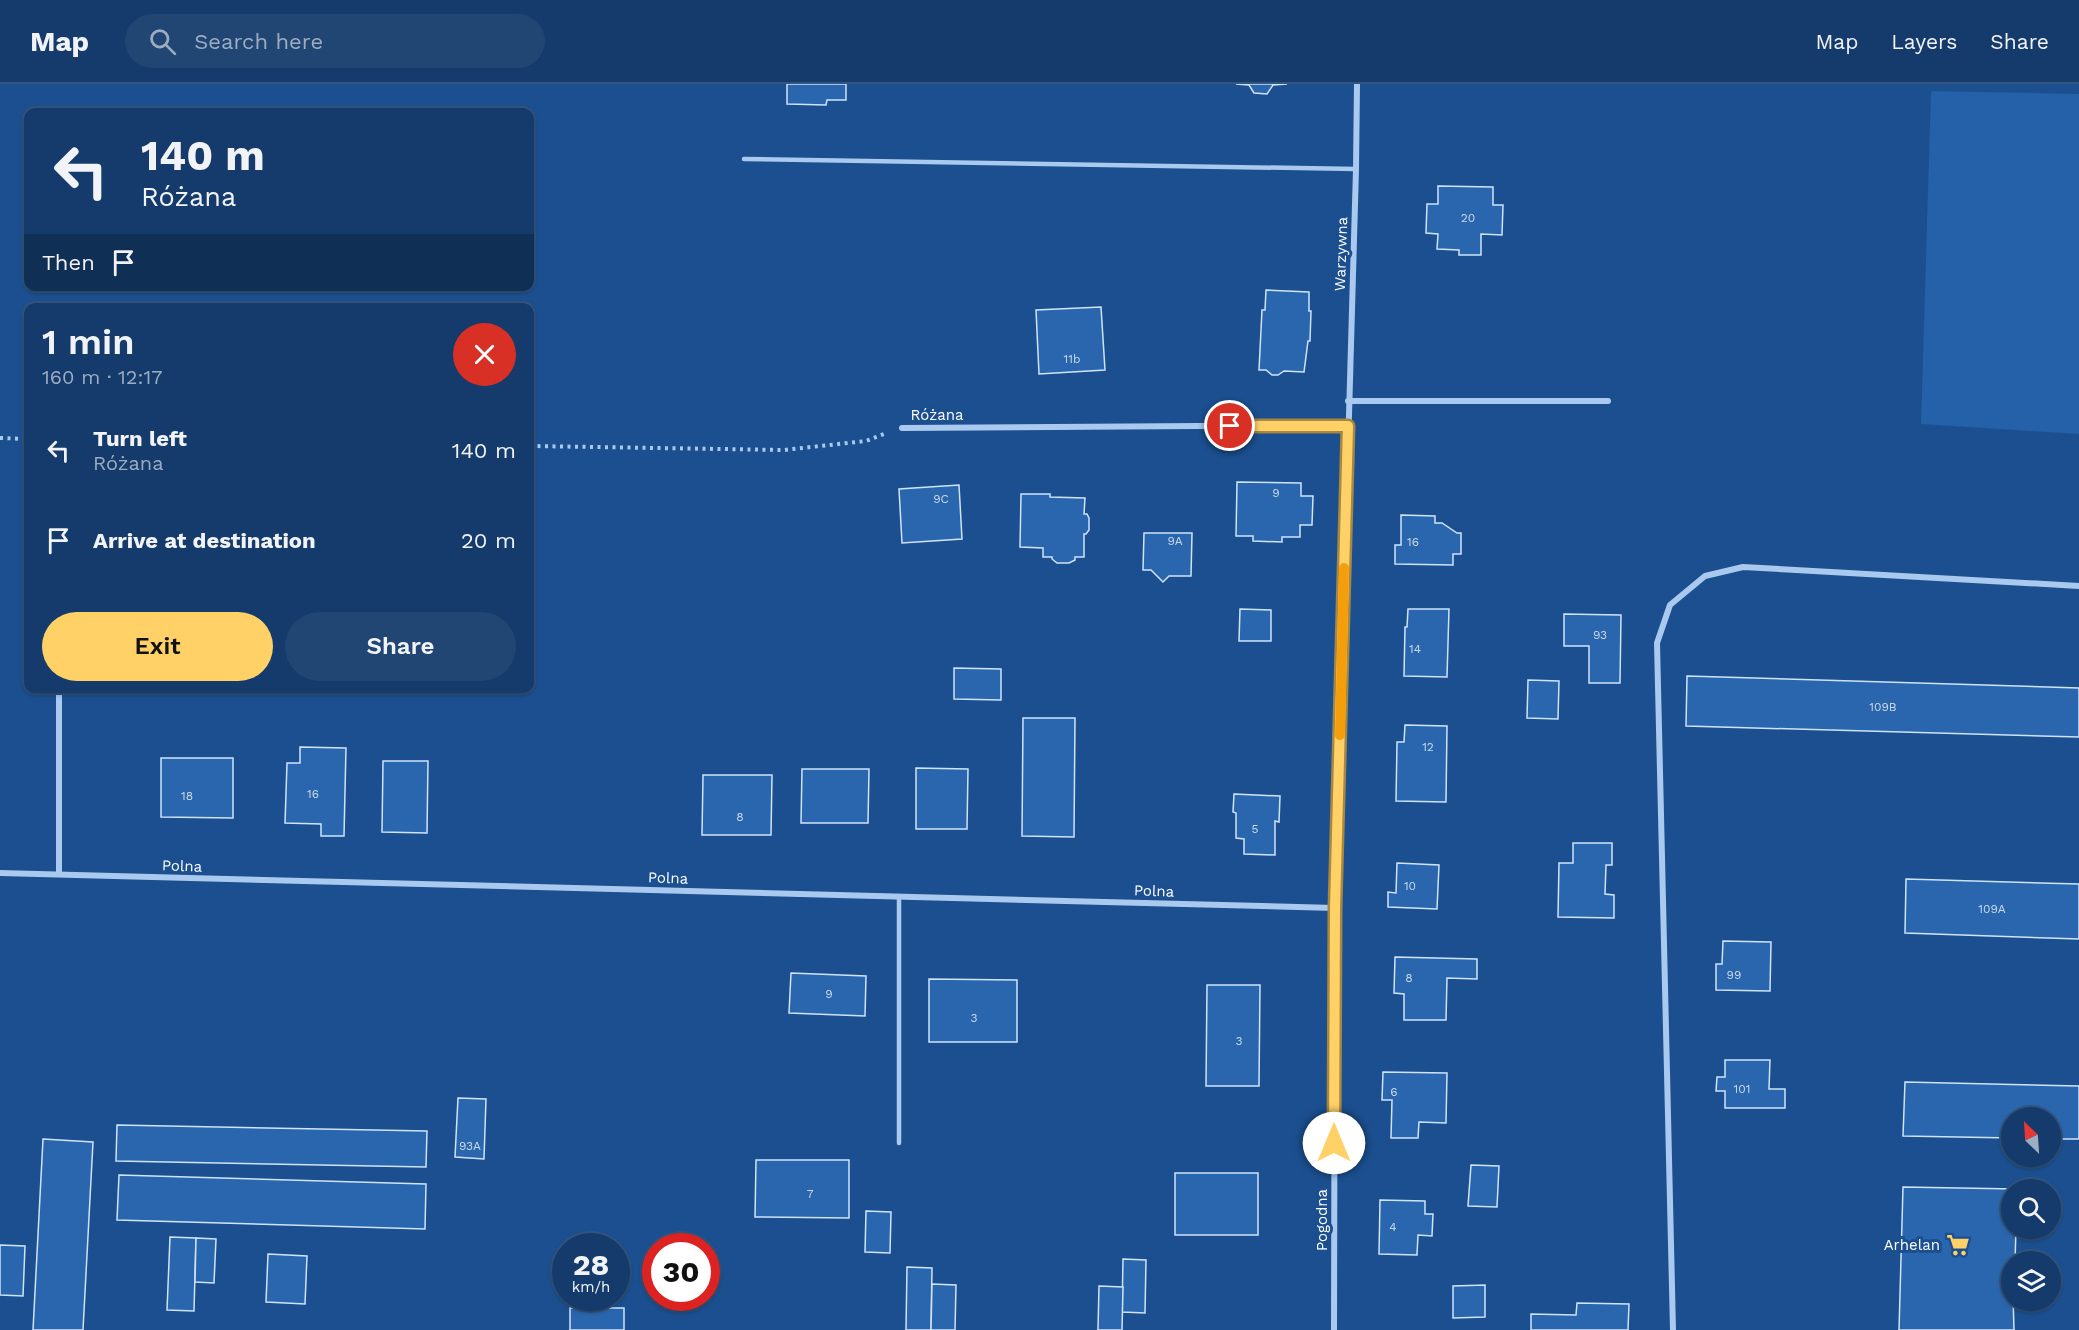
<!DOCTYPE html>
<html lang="en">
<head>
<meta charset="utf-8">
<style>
	:root { --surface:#143b6b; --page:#214673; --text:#f1f3f6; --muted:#9dadc1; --line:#33557e; --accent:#ffd166 }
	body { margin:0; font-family:"Work Sans",sans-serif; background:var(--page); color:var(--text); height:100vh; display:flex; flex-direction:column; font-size:22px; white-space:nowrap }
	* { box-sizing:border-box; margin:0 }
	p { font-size:20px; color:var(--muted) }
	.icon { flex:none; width:33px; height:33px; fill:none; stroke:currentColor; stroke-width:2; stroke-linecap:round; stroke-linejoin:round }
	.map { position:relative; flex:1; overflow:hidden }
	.details { position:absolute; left:24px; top:219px; width:510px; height:390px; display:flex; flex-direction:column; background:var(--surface); border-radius:12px; box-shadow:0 2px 4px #0004,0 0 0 2px var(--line) }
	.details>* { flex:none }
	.top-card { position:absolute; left:24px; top:24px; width:510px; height:183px; border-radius:12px; box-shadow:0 2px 4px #0004,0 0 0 2px var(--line); background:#143b6b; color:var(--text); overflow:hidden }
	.needle { width:39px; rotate:335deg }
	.buttons { position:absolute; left:2001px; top:1023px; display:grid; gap:12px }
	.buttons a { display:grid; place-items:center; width:60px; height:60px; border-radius:50%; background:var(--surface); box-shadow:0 2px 4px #0004,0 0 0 2px var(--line); font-size:30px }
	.speed { position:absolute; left:552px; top:1149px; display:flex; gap:12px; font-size:30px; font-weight:700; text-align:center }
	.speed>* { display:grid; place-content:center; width:78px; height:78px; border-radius:50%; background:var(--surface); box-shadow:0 2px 4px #0004,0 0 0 2px var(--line); line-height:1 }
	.speed small { font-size:15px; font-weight:400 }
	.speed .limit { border:9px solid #d22; background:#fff; color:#111 }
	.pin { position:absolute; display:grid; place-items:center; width:51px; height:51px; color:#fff; margin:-26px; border:3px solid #fff; border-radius:50%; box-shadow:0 2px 6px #0007 }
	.me { position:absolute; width:66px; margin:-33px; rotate:0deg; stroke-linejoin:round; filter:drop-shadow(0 0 4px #0008) }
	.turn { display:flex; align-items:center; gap:21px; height:126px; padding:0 18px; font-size:27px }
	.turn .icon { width:78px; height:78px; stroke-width:2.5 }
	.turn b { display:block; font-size:42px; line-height:51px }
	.then { display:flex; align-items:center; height:57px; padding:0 18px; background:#0003; gap:12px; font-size:22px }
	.round { display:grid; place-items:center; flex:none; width:63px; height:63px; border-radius:32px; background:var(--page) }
	.headline { display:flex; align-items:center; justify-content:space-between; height:102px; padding:0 18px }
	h1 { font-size:36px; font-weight:600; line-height:45px }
	.button { display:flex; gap:12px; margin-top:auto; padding:12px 18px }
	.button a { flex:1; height:69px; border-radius:36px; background:var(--accent); color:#111; font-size:24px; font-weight:600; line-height:69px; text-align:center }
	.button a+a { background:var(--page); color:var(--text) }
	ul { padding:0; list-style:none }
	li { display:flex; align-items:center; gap:18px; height:90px; padding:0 18px }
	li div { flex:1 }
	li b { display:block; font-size:22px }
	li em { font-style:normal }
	header { display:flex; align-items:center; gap:36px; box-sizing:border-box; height:84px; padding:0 30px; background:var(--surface); border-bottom:2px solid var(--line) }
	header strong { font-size:28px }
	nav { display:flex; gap:33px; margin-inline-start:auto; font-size:21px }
	.search { width:420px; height:54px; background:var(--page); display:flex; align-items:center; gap:15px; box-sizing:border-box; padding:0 21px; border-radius:33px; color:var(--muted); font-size:22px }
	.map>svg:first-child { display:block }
</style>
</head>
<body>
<header>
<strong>Map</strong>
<div class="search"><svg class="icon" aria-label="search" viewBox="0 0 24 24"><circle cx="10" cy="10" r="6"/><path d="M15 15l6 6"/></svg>Search here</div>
<nav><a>Map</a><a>Layers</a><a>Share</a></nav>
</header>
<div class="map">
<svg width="2079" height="1246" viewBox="0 0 2079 1246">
	<rect width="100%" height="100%" fill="#1b4f8f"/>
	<polygon fill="#2461a8" points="1931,7 2079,10 2079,350 1921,340"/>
	<g fill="#2a66ad" stroke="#cfe3fa" stroke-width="1.5">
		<polygon points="787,0 846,0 846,16 827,16 826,21 787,20"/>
		<polygon points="1236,0 1287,0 1273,1 1267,10 1254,9 1249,1"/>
		<polygon points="1438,102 1493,103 1493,121 1503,121 1502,151 1481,150 1481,171 1459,171 1459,166 1437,165 1438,150 1426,149 1427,120 1438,120"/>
		<polygon points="1266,206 1309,208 1309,227 1311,227 1310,257 1308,257 1304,288 1284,287 1278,291 1272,291 1266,286 1259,286 1262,226 1265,226"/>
		<polygon points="1101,223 1105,286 1039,290 1036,226"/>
		<polygon points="1237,398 1301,399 1301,412 1313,412 1312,441 1300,441 1300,453 1282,453 1282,458 1253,457 1253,452 1236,452"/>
		<polygon points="959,401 962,455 902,459 899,405"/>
		<polygon points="1021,410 1050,410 1050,413 1085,414 1084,430 1087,430 1089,434 1089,446 1086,450 1084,450 1084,473 1075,473 1075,476 1069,479 1057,479 1052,475 1052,473 1043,473 1043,464 1020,463"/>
		<polygon points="1401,431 1435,432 1435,439 1442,439 1457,449 1461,449 1461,470 1453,470 1453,481 1395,480 1395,461 1401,461"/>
		<polygon points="1144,449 1192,449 1191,492 1169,492 1163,498 1151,486 1143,486"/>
		<polygon points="1240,525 1271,526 1271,557 1239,557"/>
		<polygon points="1408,525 1449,525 1447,593 1404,592 1405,543 1407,543"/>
		<polygon points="1564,530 1621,531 1620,599 1589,599 1589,562 1564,562"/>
		<polygon points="954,584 1001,585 1001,616 954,615"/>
		<polygon points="1687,592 2079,604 2079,653 1686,642"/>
		<polygon points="1528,596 1559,597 1558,635 1527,634"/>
		<polygon points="1023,634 1075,634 1074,753 1022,752"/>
		<polygon points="1405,641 1447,642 1446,718 1396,717 1397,658 1404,658"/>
		<polygon points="300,663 346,664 344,752 321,752 321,740 285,739 287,679 300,679"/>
		<polygon points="161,674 233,674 233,734 161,733"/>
		<polygon points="383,677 428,677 427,749 382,748"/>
		<polygon points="916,684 968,685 967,745 916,745"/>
		<polygon points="802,685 869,685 868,739 801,739"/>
		<polygon points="703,691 772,691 771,751 702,751"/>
		<polygon points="1234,710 1280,712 1279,738 1275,737 1275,771 1244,770 1244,755 1236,754 1236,729 1233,728"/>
		<polygon points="1573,759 1612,759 1612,781 1606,781 1605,810 1614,811 1614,834 1558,833 1559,779 1573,779"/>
		<polygon points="1397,779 1439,781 1437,825 1388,823 1388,808 1396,809"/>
		<polygon points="1906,795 2079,800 2079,855 1905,849"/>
		<polygon points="1723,857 1771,858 1770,907 1716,906 1716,880 1722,880"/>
		<polygon points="1395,873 1477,875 1477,895 1447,894 1446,936 1404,936 1404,910 1394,909"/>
		<polygon points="791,889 866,892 865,932 789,929"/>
		<polygon points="929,895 1017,896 1017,958 929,958"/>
		<polygon points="1207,901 1260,901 1259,1002 1206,1002"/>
		<polygon points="1725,976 1770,976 1769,1005 1785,1005 1785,1024 1725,1024 1725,1007 1716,1007 1717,993 1725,993"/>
		<polygon points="1383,988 1447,989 1446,1039 1419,1038 1418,1054 1391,1054 1392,1016 1382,1016"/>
		<polygon points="1905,998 2079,1002 2079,1055 2050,1055 2050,1034 2012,1034 2012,1054 1903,1052"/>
		<polygon points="458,1014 486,1015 484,1075 455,1073"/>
		<polygon points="117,1041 427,1047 426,1083 116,1077"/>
		<polygon points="43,1055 93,1058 83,1246 33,1246"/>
		<polygon points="756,1076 849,1076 849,1134 755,1133"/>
		<polygon points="1471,1081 1499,1082 1497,1123 1468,1122"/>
		<rect x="1175" y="1089" width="83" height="62"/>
		<polygon points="119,1091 426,1100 425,1145 117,1136"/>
		<polygon points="1903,1103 2016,1105 2012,1106 2012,1144 2016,1144 2015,1178 2012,1178 2014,1246 1899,1246"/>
		<polygon points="1380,1116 1425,1117 1425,1130 1433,1130 1432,1152 1418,1151 1417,1171 1379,1170"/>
		<polygon points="866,1127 891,1128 890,1169 865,1168"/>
		<polygon points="170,1153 196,1154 194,1227 167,1226"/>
		<polygon points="196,1154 216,1155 214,1199 195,1198"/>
		<polygon points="0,1161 25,1162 23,1212 0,1211"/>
		<polygon points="268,1170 307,1172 305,1220 266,1218"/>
		<polygon points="1123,1175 1146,1176 1145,1229 1122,1228"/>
		<polygon points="907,1183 932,1184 931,1246 906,1246"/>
		<polygon points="932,1200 956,1201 955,1246 931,1246"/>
		<polygon points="1485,1201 1485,1233 1453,1234 1453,1202"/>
		<polygon points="1099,1202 1123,1203 1122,1246 1098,1246"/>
		<polygon points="1577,1219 1629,1220 1628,1246 1531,1246 1531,1230 1576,1231"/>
		<rect x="570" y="1224" width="54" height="22"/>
	</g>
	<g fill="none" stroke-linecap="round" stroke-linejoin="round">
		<g stroke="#a9c9ee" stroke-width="4" stroke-dasharray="3 4.5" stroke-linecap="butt">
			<polyline points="0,354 28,355"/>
			<polyline points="530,362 784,366 866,357 884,350"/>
		</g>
		<g stroke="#a9c9ee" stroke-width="4.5">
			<polyline points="744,75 1356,85"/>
			<polyline points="899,1059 899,813"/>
		</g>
		<g stroke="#a9c9ee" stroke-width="6">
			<polyline points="1348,317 1608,317"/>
			<polyline points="902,344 1348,341"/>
			<polyline points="59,604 59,790"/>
			<polyline points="0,789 1335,824"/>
			<polyline points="1334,1246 1335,824 1356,85 1357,0"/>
			<polyline points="1673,1246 1657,559 1670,521 1705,492 1743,483 2079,502"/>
		</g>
	</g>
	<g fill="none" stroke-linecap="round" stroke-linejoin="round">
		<g stroke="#a68842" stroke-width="15">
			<polyline id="route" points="1230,342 1348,342 1335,824 1334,1059"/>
		</g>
		<use href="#route" stroke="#ffd166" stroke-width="10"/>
		<polyline stroke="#f59e0b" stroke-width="10" points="1340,651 1344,484"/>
	</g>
	<defs>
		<g id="supermarket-bare" transform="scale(1.8)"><path d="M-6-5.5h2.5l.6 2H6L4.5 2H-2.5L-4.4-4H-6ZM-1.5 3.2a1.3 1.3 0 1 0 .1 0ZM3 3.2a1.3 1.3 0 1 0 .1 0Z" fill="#ffd166" stroke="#1b4f8f" stroke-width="2.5" paint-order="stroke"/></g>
	</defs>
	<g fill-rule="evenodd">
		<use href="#supermarket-bare" x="1958" y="1161"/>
	</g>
	<g text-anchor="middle" stroke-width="6" stroke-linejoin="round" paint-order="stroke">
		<g font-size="12" fill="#cad9ea">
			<text x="1468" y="138">20</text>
			<text x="1072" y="279">11b</text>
			<text x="1276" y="413">9</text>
			<text x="941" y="419">9C</text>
			<text x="1175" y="461">9A</text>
			<text x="1413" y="462">16</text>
			<text x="1600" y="555">93</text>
			<text x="1415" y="569">14</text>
			<text x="1883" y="627">109B</text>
			<text x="1428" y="667">12</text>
			<text x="313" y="714">16</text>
			<text x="187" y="716">18</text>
			<text x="740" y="737">8</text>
			<text x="1255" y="749">5</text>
			<text x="1410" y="806">10</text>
			<text x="1992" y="829">109A</text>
			<text x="1734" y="895">99</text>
			<text x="1409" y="898">8</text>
			<text x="829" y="914">9</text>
			<text x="974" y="938">3</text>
			<text x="1239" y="961">3</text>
			<text x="1742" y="1009">101</text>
			<text x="1394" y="1012">6</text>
			<text x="470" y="1066">93A</text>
			<text x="810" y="1114">7</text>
			<text x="1393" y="1147">4</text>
		</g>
		<g font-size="15" fill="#fff" stroke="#1b4f8f">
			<text transform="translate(1341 170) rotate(-88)" y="5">Warzywna</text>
			<text x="937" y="336">Różana</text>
			<text transform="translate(182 782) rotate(2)" y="5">Polna</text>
			<text transform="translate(668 794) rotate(2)" y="5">Polna</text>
			<text transform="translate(1154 807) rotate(2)" y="5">Polna</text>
			<text transform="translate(1322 1136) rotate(-90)" y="5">Pogodna</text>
		</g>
		<g font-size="15" fill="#fff" stroke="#1b4f8f" text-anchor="end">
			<text x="1940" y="1166">Arhelan</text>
		</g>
	</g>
</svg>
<div class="buttons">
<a><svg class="needle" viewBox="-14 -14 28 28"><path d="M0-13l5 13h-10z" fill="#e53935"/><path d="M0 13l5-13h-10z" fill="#9dadc1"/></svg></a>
<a><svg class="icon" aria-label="search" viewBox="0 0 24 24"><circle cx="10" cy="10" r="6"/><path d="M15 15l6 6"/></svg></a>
<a><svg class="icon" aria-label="layers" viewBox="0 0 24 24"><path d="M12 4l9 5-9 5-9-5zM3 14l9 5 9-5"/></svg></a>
</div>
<div class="speed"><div>28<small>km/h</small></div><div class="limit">30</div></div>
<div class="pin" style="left:1230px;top:342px;background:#d93025"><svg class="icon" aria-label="arrive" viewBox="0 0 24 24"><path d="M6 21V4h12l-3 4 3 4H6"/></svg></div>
<svg class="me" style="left:1334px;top:1059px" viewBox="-20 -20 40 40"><circle r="19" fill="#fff"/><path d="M0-13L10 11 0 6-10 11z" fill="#ffd166"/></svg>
<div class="top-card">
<div class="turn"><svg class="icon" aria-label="left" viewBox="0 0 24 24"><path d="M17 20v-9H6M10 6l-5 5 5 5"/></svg><div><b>140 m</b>Różana</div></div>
<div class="then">Then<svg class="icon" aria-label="arrive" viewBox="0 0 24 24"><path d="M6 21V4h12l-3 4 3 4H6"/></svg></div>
</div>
<section class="details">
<div class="headline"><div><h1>1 min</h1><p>160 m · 12:17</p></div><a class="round" style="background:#d93025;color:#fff"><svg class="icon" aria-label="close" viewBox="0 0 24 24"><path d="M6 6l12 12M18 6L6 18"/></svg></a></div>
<ul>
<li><svg class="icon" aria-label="left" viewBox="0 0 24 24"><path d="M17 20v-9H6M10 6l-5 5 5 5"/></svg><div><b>Turn left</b><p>Różana</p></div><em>140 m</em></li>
<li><svg class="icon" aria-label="arrive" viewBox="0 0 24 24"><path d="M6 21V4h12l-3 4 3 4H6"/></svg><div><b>Arrive at destination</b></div><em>20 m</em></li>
</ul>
<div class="button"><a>Exit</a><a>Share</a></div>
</section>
</div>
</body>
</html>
